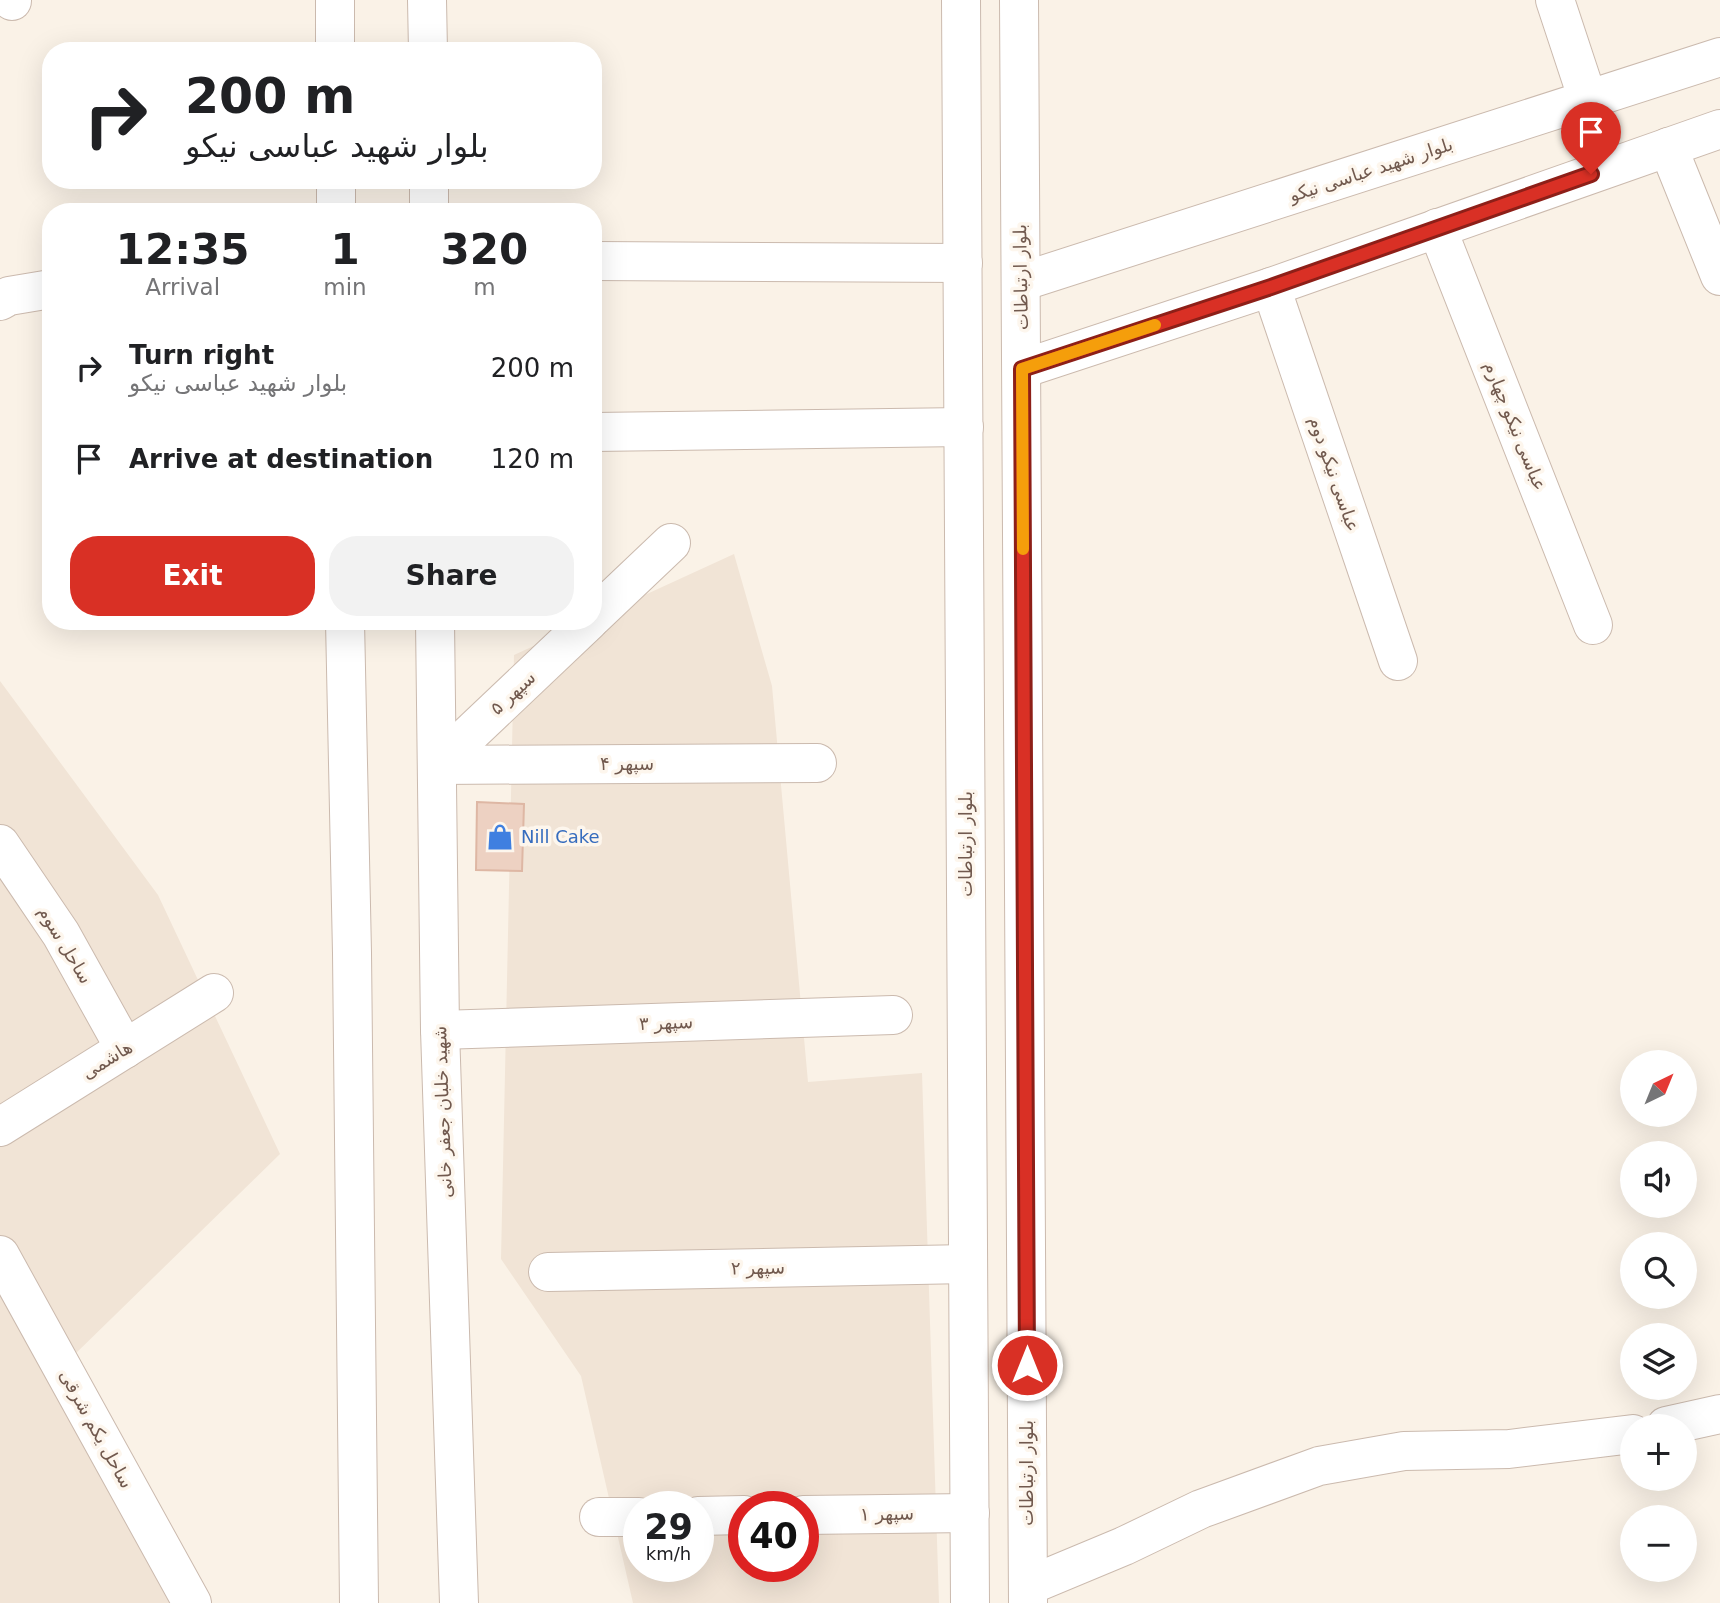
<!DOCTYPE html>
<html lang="en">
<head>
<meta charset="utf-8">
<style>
	:root { --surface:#fff; --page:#f2f2f2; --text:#202124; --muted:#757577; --accent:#d93025 }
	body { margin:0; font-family:"DejaVu Sans","Noto Sans Arabic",sans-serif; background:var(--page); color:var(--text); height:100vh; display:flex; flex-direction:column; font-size:26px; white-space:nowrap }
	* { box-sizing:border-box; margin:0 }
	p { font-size:23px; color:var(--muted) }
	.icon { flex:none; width:38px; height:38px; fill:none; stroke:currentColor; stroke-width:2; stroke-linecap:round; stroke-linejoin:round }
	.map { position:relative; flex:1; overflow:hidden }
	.details { position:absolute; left:42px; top:203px; width:560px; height:427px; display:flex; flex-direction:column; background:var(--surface); border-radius:28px; box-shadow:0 7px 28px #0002 }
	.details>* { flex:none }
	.banner { position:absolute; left:42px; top:42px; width:560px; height:147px; border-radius:28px; box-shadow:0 7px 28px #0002; background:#fff; color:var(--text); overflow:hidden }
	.needle { width:46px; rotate:43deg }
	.fabs { position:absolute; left:1620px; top:1050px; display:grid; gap:14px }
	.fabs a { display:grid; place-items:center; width:77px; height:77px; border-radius:50%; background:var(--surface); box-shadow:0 7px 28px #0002; font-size:35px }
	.speed { position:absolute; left:623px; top:1491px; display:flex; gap:14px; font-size:35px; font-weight:700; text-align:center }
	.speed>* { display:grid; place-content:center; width:91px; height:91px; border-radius:50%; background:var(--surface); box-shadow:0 7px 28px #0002; line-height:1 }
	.speed small { font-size:18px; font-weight:400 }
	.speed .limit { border:10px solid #d22; background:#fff; color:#111 }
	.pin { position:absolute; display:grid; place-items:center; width:60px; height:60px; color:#fff; margin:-72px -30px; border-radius:50% 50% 50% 0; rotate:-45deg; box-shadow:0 0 7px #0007 }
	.pin .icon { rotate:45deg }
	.me { position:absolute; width:77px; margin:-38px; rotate:0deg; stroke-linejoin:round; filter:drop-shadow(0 0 5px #0008) }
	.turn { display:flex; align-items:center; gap:24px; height:147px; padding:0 28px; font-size:32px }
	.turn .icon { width:91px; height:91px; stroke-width:2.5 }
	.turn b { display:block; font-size:49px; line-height:60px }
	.eta { display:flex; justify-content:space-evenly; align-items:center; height:119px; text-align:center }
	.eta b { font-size:42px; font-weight:700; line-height:49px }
	.button { display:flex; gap:14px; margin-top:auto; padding:14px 28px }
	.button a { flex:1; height:80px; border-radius:28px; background:var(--accent); color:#fff; font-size:28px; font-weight:700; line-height:80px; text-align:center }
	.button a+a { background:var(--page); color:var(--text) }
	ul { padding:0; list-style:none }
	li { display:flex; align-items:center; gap:21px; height:91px; padding:0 28px }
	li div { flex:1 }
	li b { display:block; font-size:26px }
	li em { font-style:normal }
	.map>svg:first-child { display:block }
</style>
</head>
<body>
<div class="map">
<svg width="1720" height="1603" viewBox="0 0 1720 1603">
	<rect width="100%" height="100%" fill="#faf2e7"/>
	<g fill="#f1e4d6" fill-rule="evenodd">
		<path d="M734,554L772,686L808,1082L922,1073L939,1603H633L581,1376L501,1259L514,655ZM639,1507H698V1566H639ZM744,1507H803V1566H744Z"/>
		<polygon points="0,681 158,895 280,1154 71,1358 209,1603 0,1603"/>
	</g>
	<polygon fill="#edd1c2" stroke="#deb7a4" stroke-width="2" points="477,802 524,804 522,871 476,870"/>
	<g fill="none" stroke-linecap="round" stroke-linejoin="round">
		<g stroke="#cbbaae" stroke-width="40">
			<g id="minor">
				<polyline points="11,0 12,1"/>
				<polyline points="335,0 335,51"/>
				<polyline points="427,0 428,51"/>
				<polyline points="961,0 970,1603"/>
				<polyline points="1019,0 1028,1603"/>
				<polyline points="1555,0 1588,100"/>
				<polyline points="1668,147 1720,276"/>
				<polyline points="336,180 336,212"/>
				<polyline points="429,180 429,212"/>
				<polyline points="1437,228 1593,625"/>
				<polyline points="593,261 963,263"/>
				<polyline points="1021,282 1720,57"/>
				<polyline points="1271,287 1398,661"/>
				<polyline points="0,301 9,296 51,289"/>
				<polyline points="1022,369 1271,287 1720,129"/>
				<polyline points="593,432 964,427"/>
				<polyline points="593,617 671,543"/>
				<polyline points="345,621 352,953 359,1603"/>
				<polyline points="435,621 440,1030 459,1603"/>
				<polyline points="437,765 817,763"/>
				<polyline points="437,765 589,621"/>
				<polyline points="0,844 61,934 125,1049"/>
				<polyline points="440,1030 893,1015"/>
				<polyline points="0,1127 214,993"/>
				<polyline points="0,1255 192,1603"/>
				<polyline points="548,1272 968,1264"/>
				<polyline points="1666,1426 1720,1414"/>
				<polyline points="803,1515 970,1513"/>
				<polyline points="698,1516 744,1515"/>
				<polyline points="599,1517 639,1517"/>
				<polyline points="1028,1586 1124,1546 1201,1509 1319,1466 1404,1451 1509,1449 1633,1434"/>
			</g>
		</g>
		<use href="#minor" stroke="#fff" stroke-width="38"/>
	</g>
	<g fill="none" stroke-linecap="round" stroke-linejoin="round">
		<g stroke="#8d1f18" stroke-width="18">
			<polyline id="route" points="1027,1365 1022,369 1271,287 1591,174"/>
		</g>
		<use href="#route" stroke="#d93025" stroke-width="12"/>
		<polyline stroke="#f59e0b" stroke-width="12" points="1023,549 1022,369 1155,325"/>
	</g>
	<defs>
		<g id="shop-bare" transform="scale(2.1)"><path d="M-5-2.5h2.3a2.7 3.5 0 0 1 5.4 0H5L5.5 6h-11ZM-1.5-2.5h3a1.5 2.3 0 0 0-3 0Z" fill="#3f7fe0" stroke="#fdf6ed" stroke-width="2.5" paint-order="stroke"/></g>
	</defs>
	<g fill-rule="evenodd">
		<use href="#shop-bare" x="500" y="837"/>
	</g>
	<g text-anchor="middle" stroke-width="7" stroke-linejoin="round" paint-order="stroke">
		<g font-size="18" fill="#71594e" stroke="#fdf6ed">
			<text transform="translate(1371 170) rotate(-18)" y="6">بلوار شهید عباسی نیکو</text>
			<text transform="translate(1021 277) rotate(-91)" y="6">بلوار ارتباطات</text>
			<text transform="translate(1515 426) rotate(68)" y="6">عباسی نیکو چهارم</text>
			<text transform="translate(1334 474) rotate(71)" y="6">عباسی نیکو دوم</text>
			<text transform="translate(513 693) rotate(-43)" y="6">سپهر ۵</text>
			<text x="627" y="770">سپهر ۴</text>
			<text transform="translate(966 844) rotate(-90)" y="6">بلوار ارتباطات</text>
			<text transform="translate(65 945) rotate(59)" y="6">ساحل سوم</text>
			<text transform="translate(666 1023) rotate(-2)" y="6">سپهر ۳</text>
			<text transform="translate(107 1060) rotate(-32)" y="6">هاشمی</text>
			<text transform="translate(443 1112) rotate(-92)" y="6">شهید خلبان جعفر خانی</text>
			<text transform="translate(758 1268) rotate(-1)" y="6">سپهر ۲</text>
			<text transform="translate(96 1429) rotate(61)" y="6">ساحل یکم شرقی</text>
			<text transform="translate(1027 1473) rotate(-90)" y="6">بلوار ارتباطات</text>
			<text transform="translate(887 1514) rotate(-1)" y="6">سپهر ۱</text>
		</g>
		<g font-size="18" fill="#366cbe" stroke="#fdf6ed" text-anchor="start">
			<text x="521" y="843">Nill Cake</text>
		</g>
	</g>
</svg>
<div class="fabs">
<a><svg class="needle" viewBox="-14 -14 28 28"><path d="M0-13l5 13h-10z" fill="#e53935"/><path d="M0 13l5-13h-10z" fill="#757577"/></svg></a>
<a><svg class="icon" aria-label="sound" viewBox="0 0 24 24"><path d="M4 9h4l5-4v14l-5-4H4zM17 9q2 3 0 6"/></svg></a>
<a><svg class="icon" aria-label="search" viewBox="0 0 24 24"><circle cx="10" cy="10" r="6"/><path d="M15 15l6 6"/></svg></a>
<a><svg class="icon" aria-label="layers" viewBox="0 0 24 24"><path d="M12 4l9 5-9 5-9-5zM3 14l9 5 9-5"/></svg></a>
<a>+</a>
<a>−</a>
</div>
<div class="speed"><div>29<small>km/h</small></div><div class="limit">40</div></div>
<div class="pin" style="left:1591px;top:174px;background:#d93025"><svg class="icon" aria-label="arrive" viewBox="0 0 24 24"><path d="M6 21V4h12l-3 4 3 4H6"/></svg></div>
<svg class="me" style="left:1027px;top:1365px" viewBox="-20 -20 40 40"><circle r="17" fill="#d93025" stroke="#fff" stroke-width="3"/><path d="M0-11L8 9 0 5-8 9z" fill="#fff"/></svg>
<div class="banner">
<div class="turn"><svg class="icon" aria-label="right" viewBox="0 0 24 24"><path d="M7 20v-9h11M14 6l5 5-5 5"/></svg><div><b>200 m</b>بلوار شهید عباسی نیکو</div></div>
</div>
<section class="details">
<div class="eta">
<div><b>12:35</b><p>Arrival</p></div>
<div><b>1</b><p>min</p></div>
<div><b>320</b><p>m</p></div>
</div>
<ul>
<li><svg class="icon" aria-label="right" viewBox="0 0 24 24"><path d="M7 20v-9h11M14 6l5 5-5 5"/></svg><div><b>Turn right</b><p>بلوار شهید عباسی نیکو</p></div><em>200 m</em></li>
<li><svg class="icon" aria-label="arrive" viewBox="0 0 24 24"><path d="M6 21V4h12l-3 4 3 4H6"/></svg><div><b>Arrive at destination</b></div><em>120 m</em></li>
</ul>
<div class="button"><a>Exit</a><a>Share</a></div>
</section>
</div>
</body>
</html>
